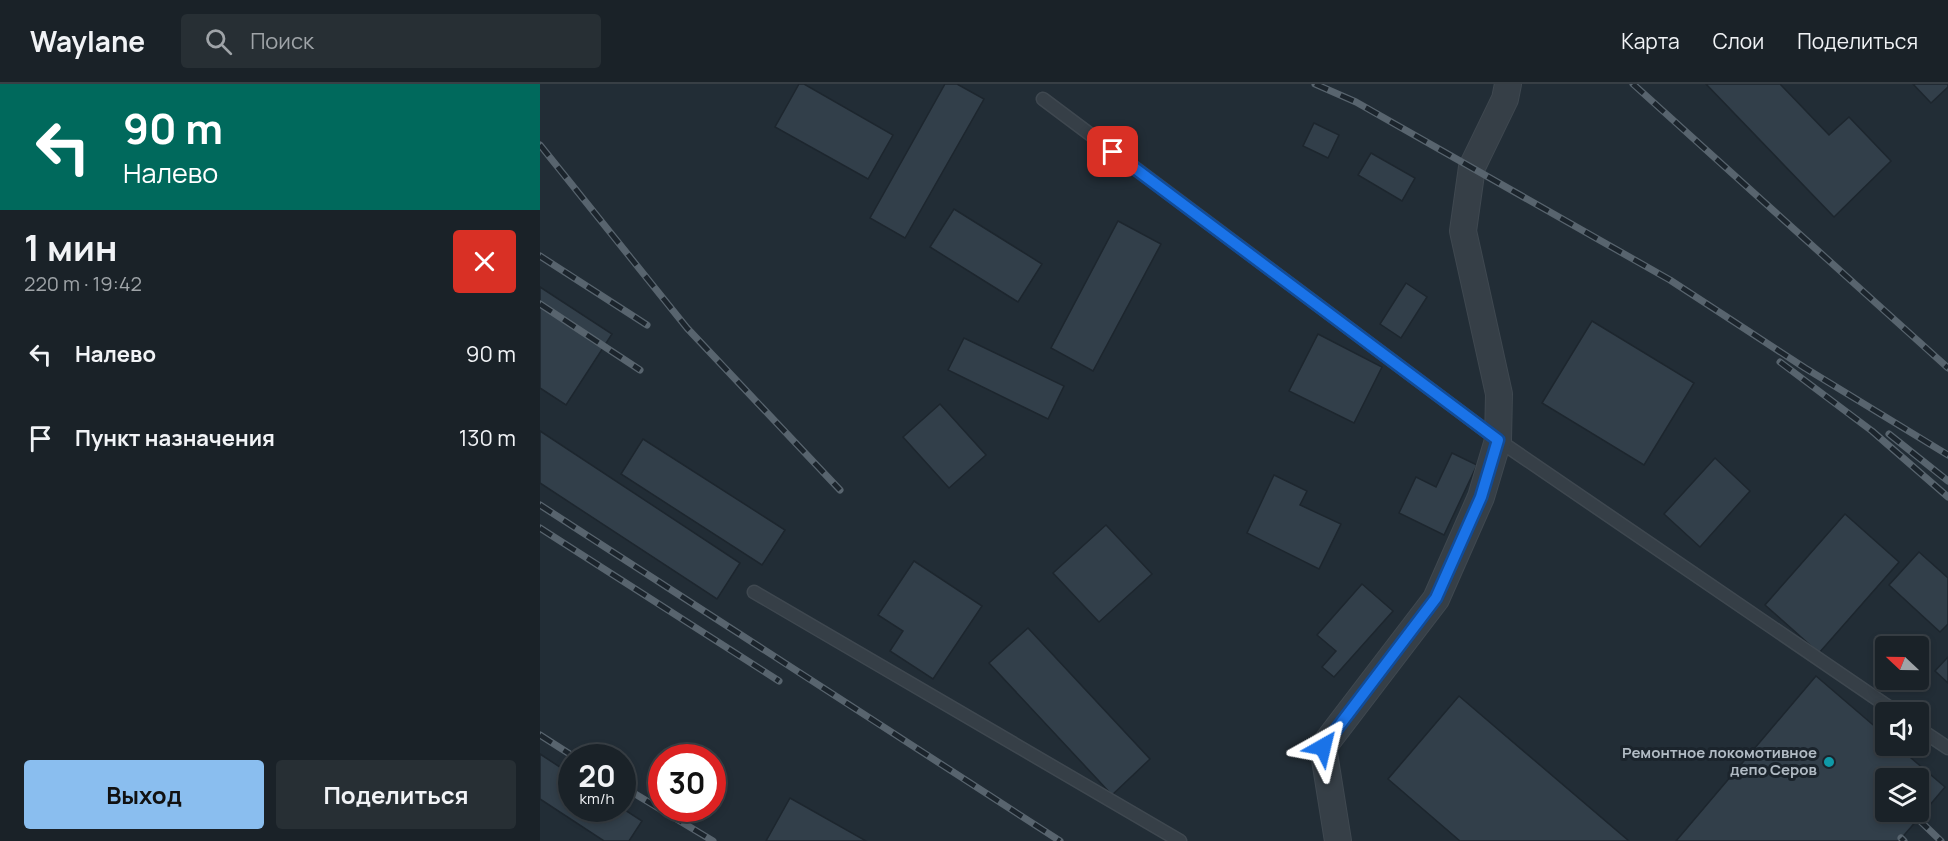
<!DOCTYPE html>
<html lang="ru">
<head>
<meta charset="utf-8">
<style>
	:root { --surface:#1a2228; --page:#272f34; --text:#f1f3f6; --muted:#9fa4a8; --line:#383f45; --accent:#8abeef }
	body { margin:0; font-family:Manrope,sans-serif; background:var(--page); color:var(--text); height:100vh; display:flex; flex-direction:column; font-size:22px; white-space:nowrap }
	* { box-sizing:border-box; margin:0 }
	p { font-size:20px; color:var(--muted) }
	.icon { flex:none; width:33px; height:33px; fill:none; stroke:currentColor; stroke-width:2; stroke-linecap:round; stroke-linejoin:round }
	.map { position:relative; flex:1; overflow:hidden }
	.side { display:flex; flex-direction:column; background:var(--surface); width:540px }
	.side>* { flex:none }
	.hud { background:#00695c; color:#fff; overflow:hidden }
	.needle { width:39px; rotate:292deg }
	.controls { position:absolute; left:1335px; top:552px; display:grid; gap:12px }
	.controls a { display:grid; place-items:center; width:54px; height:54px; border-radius:6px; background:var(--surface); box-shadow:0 3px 9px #0003,0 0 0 2px var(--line); font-size:30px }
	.speed { position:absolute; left:18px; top:660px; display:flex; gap:12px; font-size:30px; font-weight:700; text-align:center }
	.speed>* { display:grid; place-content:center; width:78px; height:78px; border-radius:50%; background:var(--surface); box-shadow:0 3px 9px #0003,0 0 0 2px var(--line); line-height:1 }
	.speed small { font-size:15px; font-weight:400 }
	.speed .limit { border:9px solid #d22; background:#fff; color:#111 }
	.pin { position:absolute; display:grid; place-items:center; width:51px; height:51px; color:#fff; margin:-26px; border-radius:12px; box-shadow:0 3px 9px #0006 }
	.me { position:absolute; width:66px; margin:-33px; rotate:37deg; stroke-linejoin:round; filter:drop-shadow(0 0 4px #0008) }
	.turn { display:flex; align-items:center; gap:21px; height:126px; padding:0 24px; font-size:27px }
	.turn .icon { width:78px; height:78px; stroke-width:2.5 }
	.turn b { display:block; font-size:42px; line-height:51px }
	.round { display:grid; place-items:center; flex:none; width:63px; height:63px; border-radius:6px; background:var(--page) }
	.head { display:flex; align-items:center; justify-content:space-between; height:102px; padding:0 24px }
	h1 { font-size:36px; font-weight:700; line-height:45px }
	.action { display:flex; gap:12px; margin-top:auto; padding:12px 24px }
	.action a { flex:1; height:69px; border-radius:6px; background:var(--accent); color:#111; font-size:24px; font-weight:700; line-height:69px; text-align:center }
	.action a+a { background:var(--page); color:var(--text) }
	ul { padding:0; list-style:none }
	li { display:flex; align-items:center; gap:18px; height:84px; padding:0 24px }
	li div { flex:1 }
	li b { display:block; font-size:22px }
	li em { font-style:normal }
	header { display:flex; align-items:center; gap:36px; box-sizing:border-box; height:84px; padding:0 30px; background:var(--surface); border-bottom:2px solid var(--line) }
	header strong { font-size:28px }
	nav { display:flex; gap:33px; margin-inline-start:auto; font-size:21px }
	.search { width:420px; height:54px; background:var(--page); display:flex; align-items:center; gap:15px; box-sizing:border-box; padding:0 21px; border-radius:6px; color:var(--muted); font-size:22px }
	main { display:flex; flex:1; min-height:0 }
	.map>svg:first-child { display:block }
</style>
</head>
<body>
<header>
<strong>Waylane</strong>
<div class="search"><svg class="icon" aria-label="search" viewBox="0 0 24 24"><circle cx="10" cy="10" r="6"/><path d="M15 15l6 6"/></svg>Поиск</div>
<nav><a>Карта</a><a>Слои</a><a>Поделиться</a></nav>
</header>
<main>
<section class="side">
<div class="hud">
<div class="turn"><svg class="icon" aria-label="left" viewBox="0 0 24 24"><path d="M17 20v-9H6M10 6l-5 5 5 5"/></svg><div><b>90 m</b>Налево</div></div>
</div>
<div class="head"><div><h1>1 мин</h1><p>220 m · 19:42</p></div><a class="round" style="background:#d93025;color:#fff"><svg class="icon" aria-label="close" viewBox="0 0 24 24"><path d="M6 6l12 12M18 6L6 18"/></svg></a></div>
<ul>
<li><svg class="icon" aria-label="left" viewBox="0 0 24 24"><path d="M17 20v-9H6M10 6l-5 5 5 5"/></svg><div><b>Налево</b></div><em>90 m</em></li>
<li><svg class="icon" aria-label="arrive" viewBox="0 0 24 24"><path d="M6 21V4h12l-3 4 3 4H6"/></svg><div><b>Пункт назначения</b></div><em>130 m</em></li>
</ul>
<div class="action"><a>Выход</a><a>Поделиться</a></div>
</section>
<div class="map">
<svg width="1408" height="757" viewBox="0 0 1408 757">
	<rect width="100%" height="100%" fill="#222d36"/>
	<g fill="#323f4a" stroke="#1d262e" stroke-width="1.5" fill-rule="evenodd">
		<polygon points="259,0 264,0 353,51 328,95 235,43"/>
		<polygon points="405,0 417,0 444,15 365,154 330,134"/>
		<polygon points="1166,0 1240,0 1289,51 1309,33 1351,77 1294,133"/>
		<polygon points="1373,0 1408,0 1408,3 1391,19"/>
		<polygon points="774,39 799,51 788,74 763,62"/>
		<polygon points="831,69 875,94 862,117 818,91"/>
		<polygon points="414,125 502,180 478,218 390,163"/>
		<polygon points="578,137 621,160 553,287 511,264"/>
		<polygon points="866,199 887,213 861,254 840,240"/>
		<polygon points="0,203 72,250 26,321 0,304"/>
		<polygon points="1052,237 1154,299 1104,381 1002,319"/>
		<polygon points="778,250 842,283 814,339 749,307"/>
		<polygon points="424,254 524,302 508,335 408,286"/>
		<polygon points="400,320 446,371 409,404 363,353"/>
		<polygon points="0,347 200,479 177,515 0,399"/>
		<polygon points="103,355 245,446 222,481 81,390"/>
		<polygon points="912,369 937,381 904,451 859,429 876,393 896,403"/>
		<polygon points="1175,374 1210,407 1160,463 1124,430"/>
		<polygon points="734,391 767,407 760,421 801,440 779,485 707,449"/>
		<polygon points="1305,430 1359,478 1279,569 1225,521"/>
		<polygon points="566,441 612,490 559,538 513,489"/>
		<polygon points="1379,468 1408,494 1408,540 1400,548 1349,501"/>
		<polygon points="374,477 442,522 393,595 350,567 363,547 338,531"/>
		<polygon points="822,500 853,527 794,593 782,583 796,567 777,551"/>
		<polygon points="488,544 610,675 572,711 449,579"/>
		<polygon points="1408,573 1408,599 1395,587"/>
		<path d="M1276,592L1346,652V662H1357L1405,703L1378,735L1359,757H1136ZM1346,694H1378V728H1346Z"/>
		<polygon points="919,612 1089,757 920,757 848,695"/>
		<polygon points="0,670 32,691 32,724 82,724 102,737 89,757 64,757 0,715"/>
		<polygon points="250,714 326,757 226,757"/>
	</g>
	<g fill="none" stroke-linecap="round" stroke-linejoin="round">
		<g stroke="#3f4850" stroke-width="15">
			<g id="lane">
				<polyline points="503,15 958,356 1356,628"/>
				<polyline points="214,508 640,757"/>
				<polyline points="1378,644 1408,664"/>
			</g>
		</g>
		<g stroke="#3f4850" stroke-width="28">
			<polyline id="street" points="798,757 783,663 896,515 941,413 958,356 959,310 923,147 932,83 965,15 968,0"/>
		</g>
		<use href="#lane" stroke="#363f47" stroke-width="12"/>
		<use href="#street" stroke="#363f47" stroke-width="26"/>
		<g stroke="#58646e" stroke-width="7">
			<g id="rail">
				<polyline points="775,0 816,18 1130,196 1265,284 1408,371"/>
				<polyline points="1093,0 1408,284"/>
				<polyline points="0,61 147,244 300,406"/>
				<polyline points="0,172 107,241"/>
				<polyline points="0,220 100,286"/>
				<polyline points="1240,278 1332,347 1408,413"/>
				<polyline points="1349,350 1408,397"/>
				<polyline points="0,421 520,757"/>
				<polyline points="0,444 239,597"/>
				<polyline points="0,651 36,674"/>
				<polyline points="82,702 173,757"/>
				<polyline points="1378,735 1401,757"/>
				<polyline points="1361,754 1364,757"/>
			</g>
		</g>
		<use href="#rail" stroke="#1b242c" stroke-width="4.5" stroke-dasharray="14" stroke-linecap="butt"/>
	</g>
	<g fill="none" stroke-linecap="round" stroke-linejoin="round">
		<g stroke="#114b97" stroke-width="15">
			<polyline id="route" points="573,68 958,356 941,413 896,514 783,663"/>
		</g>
		<use href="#route" stroke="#1a73e8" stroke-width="10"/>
	</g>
	<circle fill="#0f9aa8" stroke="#1b242c" stroke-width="2" cx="1289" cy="678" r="6"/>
	<g text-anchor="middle" stroke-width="6" stroke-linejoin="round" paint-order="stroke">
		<g font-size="15" font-weight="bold" fill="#b0bac3" stroke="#1b242c" text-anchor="end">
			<text x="1277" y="674">Ремонтное локомотивное<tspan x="1277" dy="17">депо Серов</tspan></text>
		</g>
	</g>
</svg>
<div class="controls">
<a><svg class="needle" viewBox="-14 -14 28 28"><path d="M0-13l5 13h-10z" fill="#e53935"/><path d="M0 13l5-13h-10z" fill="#9fa4a8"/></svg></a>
<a><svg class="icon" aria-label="sound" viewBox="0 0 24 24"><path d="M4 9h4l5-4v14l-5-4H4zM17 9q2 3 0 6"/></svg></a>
<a><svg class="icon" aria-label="layers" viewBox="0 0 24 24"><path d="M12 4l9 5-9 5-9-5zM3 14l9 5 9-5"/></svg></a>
</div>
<div class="speed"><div>20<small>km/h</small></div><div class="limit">30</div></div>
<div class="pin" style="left:573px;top:68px;background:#d93025"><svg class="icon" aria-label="arrive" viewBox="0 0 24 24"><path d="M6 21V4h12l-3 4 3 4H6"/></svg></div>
<svg class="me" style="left:783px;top:663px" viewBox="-20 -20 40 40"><path d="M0-17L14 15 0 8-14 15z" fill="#1a73e8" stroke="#fff" stroke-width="4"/></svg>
</div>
</main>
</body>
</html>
